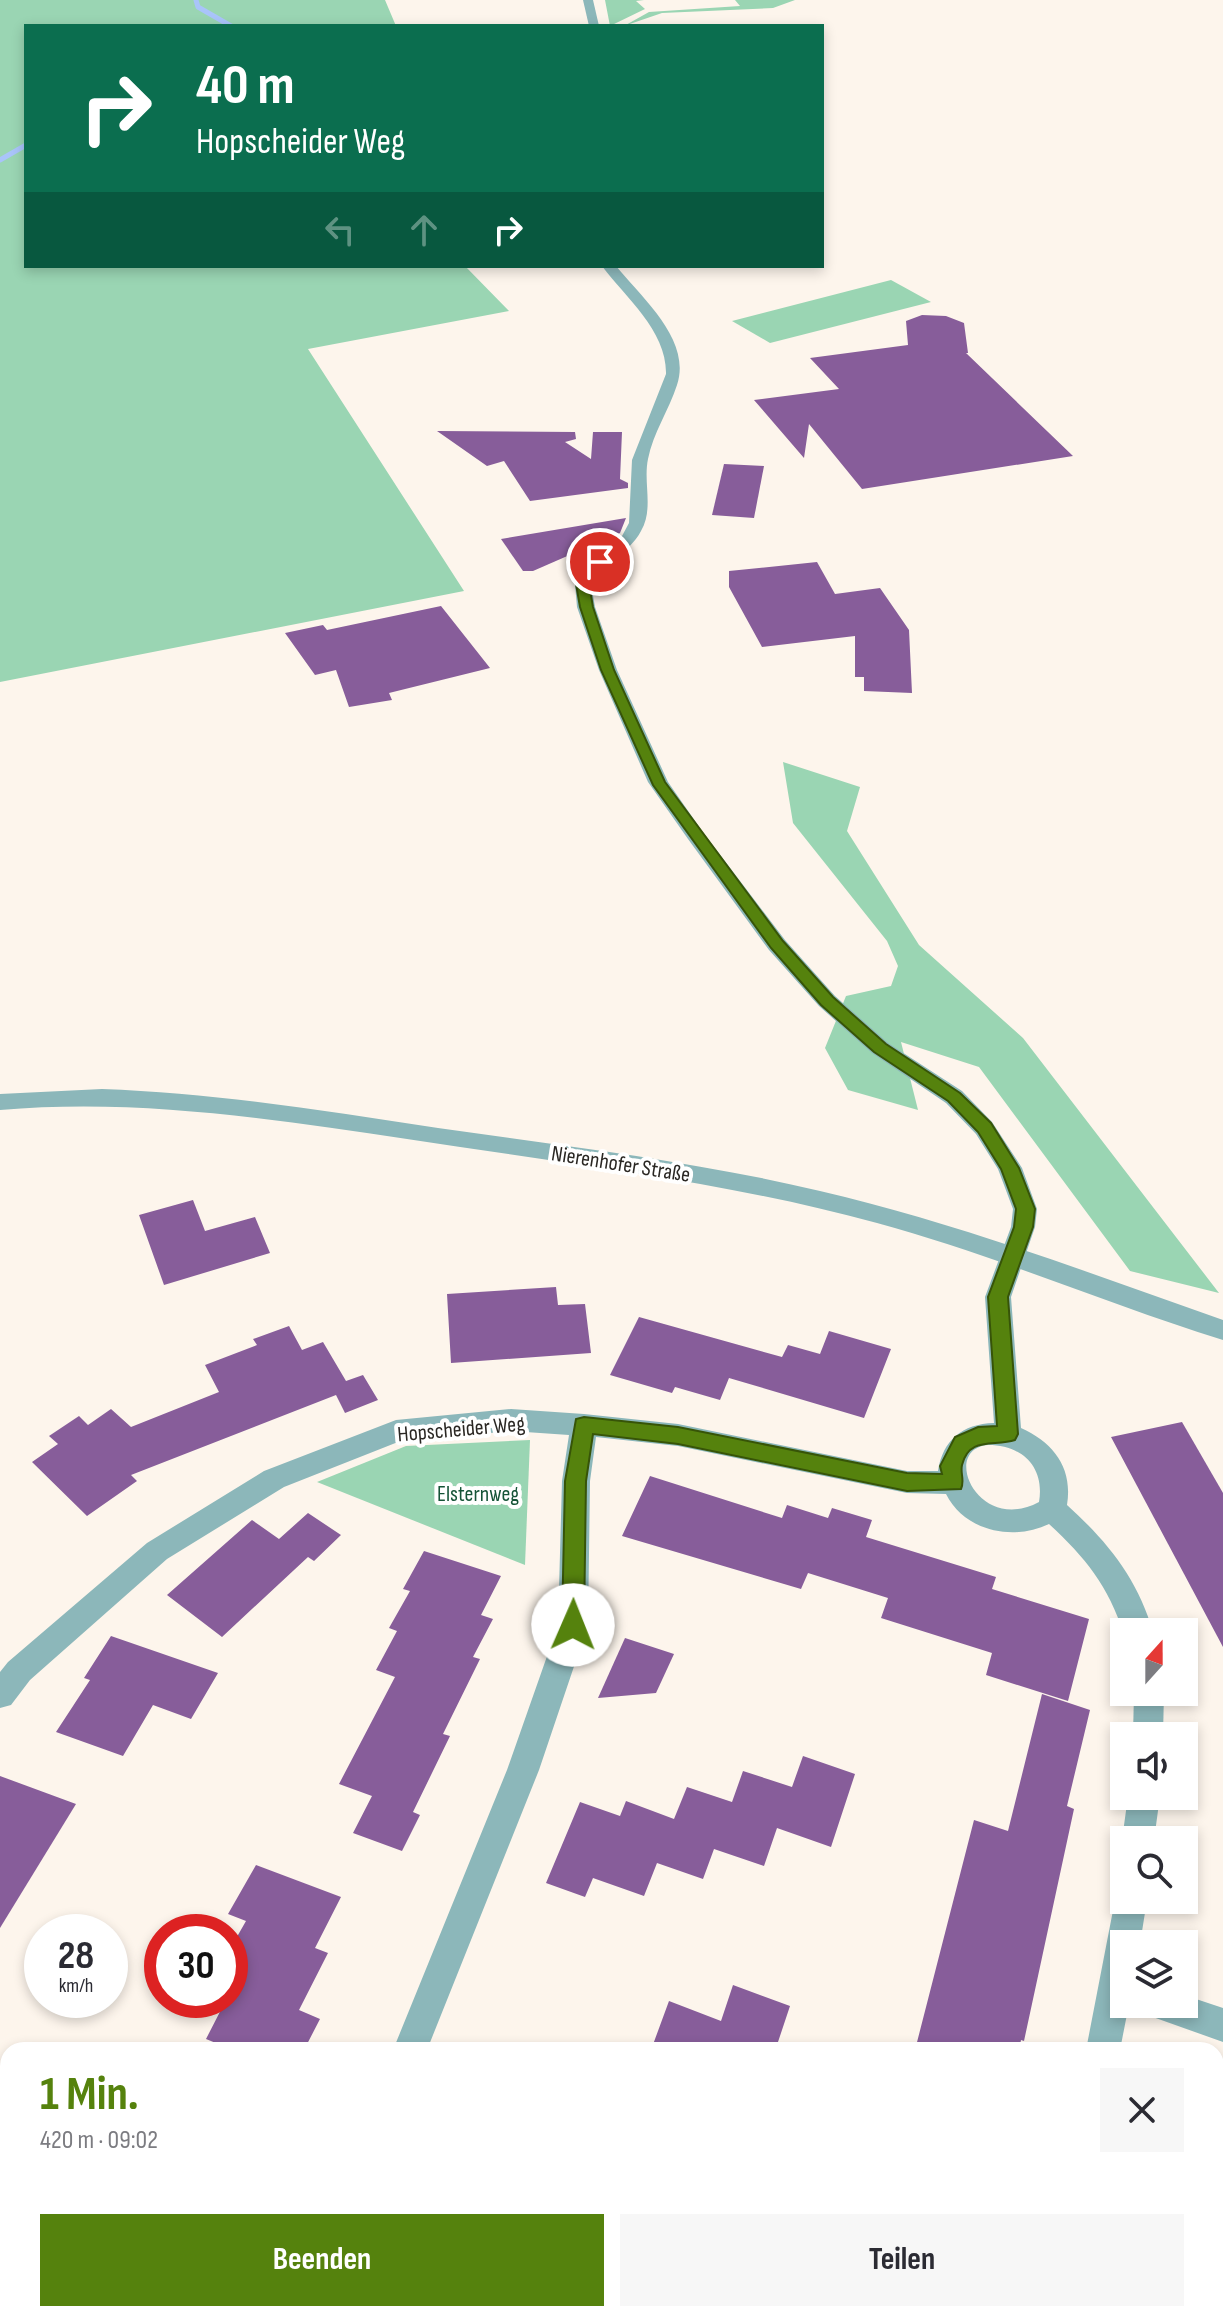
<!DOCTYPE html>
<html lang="de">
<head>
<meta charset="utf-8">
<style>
	:root { --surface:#fff; --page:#f7f7f7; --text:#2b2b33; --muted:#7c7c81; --accent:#55820d }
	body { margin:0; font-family:"Sofia Sans Condensed",sans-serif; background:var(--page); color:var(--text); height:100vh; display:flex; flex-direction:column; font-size:30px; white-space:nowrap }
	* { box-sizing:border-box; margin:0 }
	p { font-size:26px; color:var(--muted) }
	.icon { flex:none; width:44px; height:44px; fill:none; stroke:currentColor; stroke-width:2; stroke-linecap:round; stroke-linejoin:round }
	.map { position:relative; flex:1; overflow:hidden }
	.drawer { position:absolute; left:0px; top:2042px; width:1224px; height:280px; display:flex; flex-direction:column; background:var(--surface); border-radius:24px 24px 0 0; box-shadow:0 4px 12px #0003 }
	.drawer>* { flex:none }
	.guide { position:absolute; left:24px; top:24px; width:800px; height:244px; border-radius:0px; box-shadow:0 4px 12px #0003; background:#0b6e4f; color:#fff; overflow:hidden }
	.needle { width:52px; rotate:21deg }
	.tools { position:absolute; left:1110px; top:1618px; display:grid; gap:16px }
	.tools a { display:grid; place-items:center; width:88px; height:88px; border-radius:0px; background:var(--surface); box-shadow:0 4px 12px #0003; font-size:40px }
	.speed { position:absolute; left:24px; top:1914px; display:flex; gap:16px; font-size:40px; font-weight:700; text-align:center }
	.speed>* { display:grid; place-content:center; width:104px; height:104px; border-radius:50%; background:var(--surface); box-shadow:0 4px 12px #0003; line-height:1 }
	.speed small { font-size:20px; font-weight:400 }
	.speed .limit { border:12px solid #d22; background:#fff; color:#111 }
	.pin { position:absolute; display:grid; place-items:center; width:68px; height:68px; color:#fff; margin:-34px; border:4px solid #fff; border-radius:50%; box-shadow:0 2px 8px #0007 }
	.me { position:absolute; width:88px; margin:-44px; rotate:1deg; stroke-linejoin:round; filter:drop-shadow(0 0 6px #0008) }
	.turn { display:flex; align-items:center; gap:28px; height:168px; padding:0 40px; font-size:36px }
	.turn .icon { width:104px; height:104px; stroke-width:2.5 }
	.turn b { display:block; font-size:56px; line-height:68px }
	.lanes { display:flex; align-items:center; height:76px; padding:0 40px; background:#0003; justify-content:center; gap:40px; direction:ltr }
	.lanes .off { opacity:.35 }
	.round { display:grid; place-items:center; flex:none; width:84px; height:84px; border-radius:0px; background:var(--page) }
	.summary { display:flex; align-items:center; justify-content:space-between; height:136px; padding:0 40px }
	h1 { font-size:48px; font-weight:700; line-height:60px; color:var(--accent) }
	.button { display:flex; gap:16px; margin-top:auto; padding:16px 40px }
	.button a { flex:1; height:92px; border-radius:0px; background:var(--accent); color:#fff; font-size:32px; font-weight:700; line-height:92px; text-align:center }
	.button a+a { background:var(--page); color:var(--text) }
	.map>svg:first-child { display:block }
</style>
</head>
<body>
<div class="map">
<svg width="1223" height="2322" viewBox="0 0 1223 2322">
	<rect width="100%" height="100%" fill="#fdf5ec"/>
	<g fill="#9ad5b3">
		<polygon points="0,0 385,0 396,26 26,26 26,266 465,266 509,311 308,349 464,591 0,682"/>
		<polygon points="605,0 644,0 636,1 645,9 610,26"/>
		<polygon points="735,0 795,0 773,8 662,13 624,26 649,12 740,6"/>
		<polygon points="891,280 931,302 770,343 732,321"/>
		<polygon points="783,762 860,787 847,831 919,945 1023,1038 1219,1293 1130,1271 979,1067 901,1042 918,1110 848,1090 825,1048 846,996 891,986 898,966 887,941 793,823"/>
		<polygon points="530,1440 525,1565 317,1482 406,1446"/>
	</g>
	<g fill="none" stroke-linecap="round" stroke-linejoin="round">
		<g stroke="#a9c4fa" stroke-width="5">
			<polyline points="196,0 198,7 231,26"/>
			<polyline points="0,160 26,145"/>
		</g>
	</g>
	<g fill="#875d9a">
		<polygon points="922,315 946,316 964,323 968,353 966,353 1073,456 862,489 809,424 804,458 754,400 839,389 810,358 908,345 906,321"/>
		<polygon points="437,431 575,432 576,439 565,442 591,459 593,432 622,432 620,479 628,483 628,488 530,501 504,461 487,466"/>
		<polygon points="724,464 764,466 754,518 712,515"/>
		<polygon points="626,518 620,533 533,571 523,571 501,539"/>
		<polygon points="817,562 835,594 880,588 909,630 912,693 864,691 864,677 855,677 855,636 762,647 729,587 729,571"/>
		<polygon points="441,606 490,668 389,693 392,700 349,707 336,670 315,675 285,633 323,625 327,630"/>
		<polygon points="193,1200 205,1231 255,1217 270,1253 164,1285 139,1215"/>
		<polygon points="556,1287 558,1305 585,1304 591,1353 451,1363 447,1294"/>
		<polygon points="639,1317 782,1357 788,1345 820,1354 829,1331 891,1349 864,1418 729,1378 720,1400 675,1387 672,1393 610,1375"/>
		<polygon points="289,1326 302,1350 323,1342 346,1381 363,1375 378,1400 345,1413 336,1395 131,1475 137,1481 87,1516 32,1462 58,1444 49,1436 79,1416 88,1425 111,1409 131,1427 219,1392 205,1365 257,1345 253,1339"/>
		<polygon points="1182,1422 1223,1493 1223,1647 1111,1437"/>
		<polygon points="650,1476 782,1518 787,1505 828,1518 832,1508 872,1520 866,1537 996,1577 992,1589 1089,1619 1068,1701 986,1675 992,1653 881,1618 888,1598 808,1573 801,1589 622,1536"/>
		<polygon points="308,1513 341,1535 314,1561 308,1557 222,1637 167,1595 252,1520 279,1539"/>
		<polygon points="424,1551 501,1576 481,1615 493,1619 473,1657 480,1659 443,1734 450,1736 413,1812 420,1815 402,1851 353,1833 372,1796 339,1784 395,1677 376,1670 397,1631 389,1628 410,1591 403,1589"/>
		<polygon points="111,1636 218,1673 191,1719 153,1705 123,1756 56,1732 90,1680 84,1678"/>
		<polygon points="625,1638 674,1654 656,1693 598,1698"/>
		<polygon points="1042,1694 1090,1710 1067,1806 1074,1809 1024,2041 1021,2040 1019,2050 915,2050 974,1820 1008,1831"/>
		<polygon points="803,1756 855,1774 831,1847 777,1828 764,1866 714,1849 703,1879 657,1863 644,1896 593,1878 585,1897 546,1883 580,1802 620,1816 626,1801 674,1819 687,1787 732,1802 743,1771 792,1787"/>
		<polygon points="0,1776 76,1804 0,1928"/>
		<polygon points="256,1865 341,1897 315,1948 328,1953 299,2010 320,2019 304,2050 233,2050 206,2039 226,2000 230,2000 230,1949 246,1921 228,1914"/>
		<polygon points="733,1985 790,2006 778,2042 790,2047 789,2050 651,2050 669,2001 721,2021"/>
	</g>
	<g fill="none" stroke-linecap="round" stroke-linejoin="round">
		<g fill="#8cb7ba" fill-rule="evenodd">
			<polygon points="583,0 593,0 599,26 589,26"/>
			<path d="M602,266H616C642,298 692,340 677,385C669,410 653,433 648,459C643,483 654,509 641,531C629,554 603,562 591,584L595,607L617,670L668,782L702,831L785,940L835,996L888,1043L962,1091L992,1122L1022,1168L1037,1209L1035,1227L1011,1297L1021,1428C1054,1443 1073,1468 1067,1505C1107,1541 1138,1579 1153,1632L1124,1634C1108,1586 1086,1558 1049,1524C1014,1541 965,1532 946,1494L907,1493L678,1446L596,1437L590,1481L588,1625L539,1770L427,2050H393L507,1770L558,1625L562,1481L569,1435L511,1431L398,1442L284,1487L167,1559L30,1680L11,1705L0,1708V1672L8,1662L147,1543L264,1471L396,1420L511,1409L584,1414L678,1424L907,1471H938C943,1440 962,1424 994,1423L985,1297L1011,1227L1013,1209L998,1169L976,1134L946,1103L872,1053L819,1006L769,950L688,839L648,782L599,670L577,607L575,584L579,576L622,536L629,523L632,460L666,374C667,331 626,298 602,266ZM988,1445C1022,1445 1045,1467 1039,1502C978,1535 940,1449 988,1445Z"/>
			<polygon points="1134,1692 1164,1692 1163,1736 1133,1736"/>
			<polygon points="1128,1796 1160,1796 1154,1840 1124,1840 1124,1845 1122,1840"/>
			<polygon points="1124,1887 1124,1900 1147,1900 1140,1944 1124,1944 1124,2004 1129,2004 1120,2050 1086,2050 1115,1900 1119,1889"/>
			<polygon points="1184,1995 1223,2008 1223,2042 1150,2016 1145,2004 1184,2004"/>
			<polygon points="278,2314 316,2314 313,2322 275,2322"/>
			<polygon points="1018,2314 1056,2314 1054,2322 1016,2322"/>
		</g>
		<path fill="#8cb7ba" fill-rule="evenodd" d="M102,1089C215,1093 326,1111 438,1128C566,1146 694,1161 820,1191C957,1223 1090,1273 1223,1320V1340C1107,1304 995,1255 877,1223C723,1181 564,1163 407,1139C271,1119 138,1098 0,1110V1094Z"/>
	</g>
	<path fill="#55820d" stroke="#375408" stroke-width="2" d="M596,559L606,562L589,584L593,607L614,670L665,782L783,941L833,997L886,1044L960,1093L991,1123L1019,1168L1035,1209L1033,1227L1008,1297L1018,1434L1015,1440C994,1447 969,1436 962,1465C960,1474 965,1480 961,1489L907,1491L678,1444L593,1434L586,1481L584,1625L581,1632L573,1635L565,1632L562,1625L565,1481L576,1419L584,1417L678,1427L907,1473L942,1474L940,1466L955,1437L978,1427L997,1426L988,1297L1014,1227L1016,1209L1001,1169L978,1132L948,1101L874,1052L821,1005L771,948L653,785L601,670L580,607L576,584Z"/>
	<g text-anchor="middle" stroke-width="8" stroke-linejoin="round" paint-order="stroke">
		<g font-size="22" fill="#2a2723" stroke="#fff">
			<text transform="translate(621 1163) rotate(9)" y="8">Nierenhofer Straße</text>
			<text transform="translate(461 1428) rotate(-5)" y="8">Hopscheider Weg</text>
		</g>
		<g font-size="22" fill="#155437" stroke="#fff">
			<text x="478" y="1501">Elsternweg</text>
		</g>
	</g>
</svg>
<div class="tools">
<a><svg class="needle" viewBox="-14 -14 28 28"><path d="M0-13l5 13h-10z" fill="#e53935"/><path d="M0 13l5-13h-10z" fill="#7c7c81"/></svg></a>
<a><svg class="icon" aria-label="sound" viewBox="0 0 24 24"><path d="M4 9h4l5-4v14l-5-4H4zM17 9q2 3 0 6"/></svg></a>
<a><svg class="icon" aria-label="search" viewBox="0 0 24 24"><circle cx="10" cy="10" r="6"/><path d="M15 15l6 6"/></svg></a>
<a><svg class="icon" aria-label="layers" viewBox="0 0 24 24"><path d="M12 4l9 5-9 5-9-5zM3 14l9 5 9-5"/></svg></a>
</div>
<div class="speed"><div>28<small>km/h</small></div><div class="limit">30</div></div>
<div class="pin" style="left:600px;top:562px;background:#d93025"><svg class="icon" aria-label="arrive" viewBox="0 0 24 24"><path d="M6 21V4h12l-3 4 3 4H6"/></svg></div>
<svg class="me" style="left:573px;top:1625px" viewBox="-20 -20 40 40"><circle r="19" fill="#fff"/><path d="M0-13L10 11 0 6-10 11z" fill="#55820d"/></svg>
<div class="guide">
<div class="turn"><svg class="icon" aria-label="right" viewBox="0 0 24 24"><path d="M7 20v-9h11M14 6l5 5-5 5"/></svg><div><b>40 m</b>Hopscheider Weg</div></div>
<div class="lanes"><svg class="icon off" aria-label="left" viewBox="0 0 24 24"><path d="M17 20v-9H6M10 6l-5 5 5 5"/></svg><svg class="icon off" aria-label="ahead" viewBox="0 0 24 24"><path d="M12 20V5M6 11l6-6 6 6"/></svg><svg class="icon" aria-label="right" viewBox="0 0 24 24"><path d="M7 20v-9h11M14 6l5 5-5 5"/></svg></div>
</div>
<section class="drawer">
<div class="summary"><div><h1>1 Min.</h1><p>420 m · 09:02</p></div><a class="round"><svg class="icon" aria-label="close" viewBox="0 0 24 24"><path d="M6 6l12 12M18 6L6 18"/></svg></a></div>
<div class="button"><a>Beenden</a><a>Teilen</a></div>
</section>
</div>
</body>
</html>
